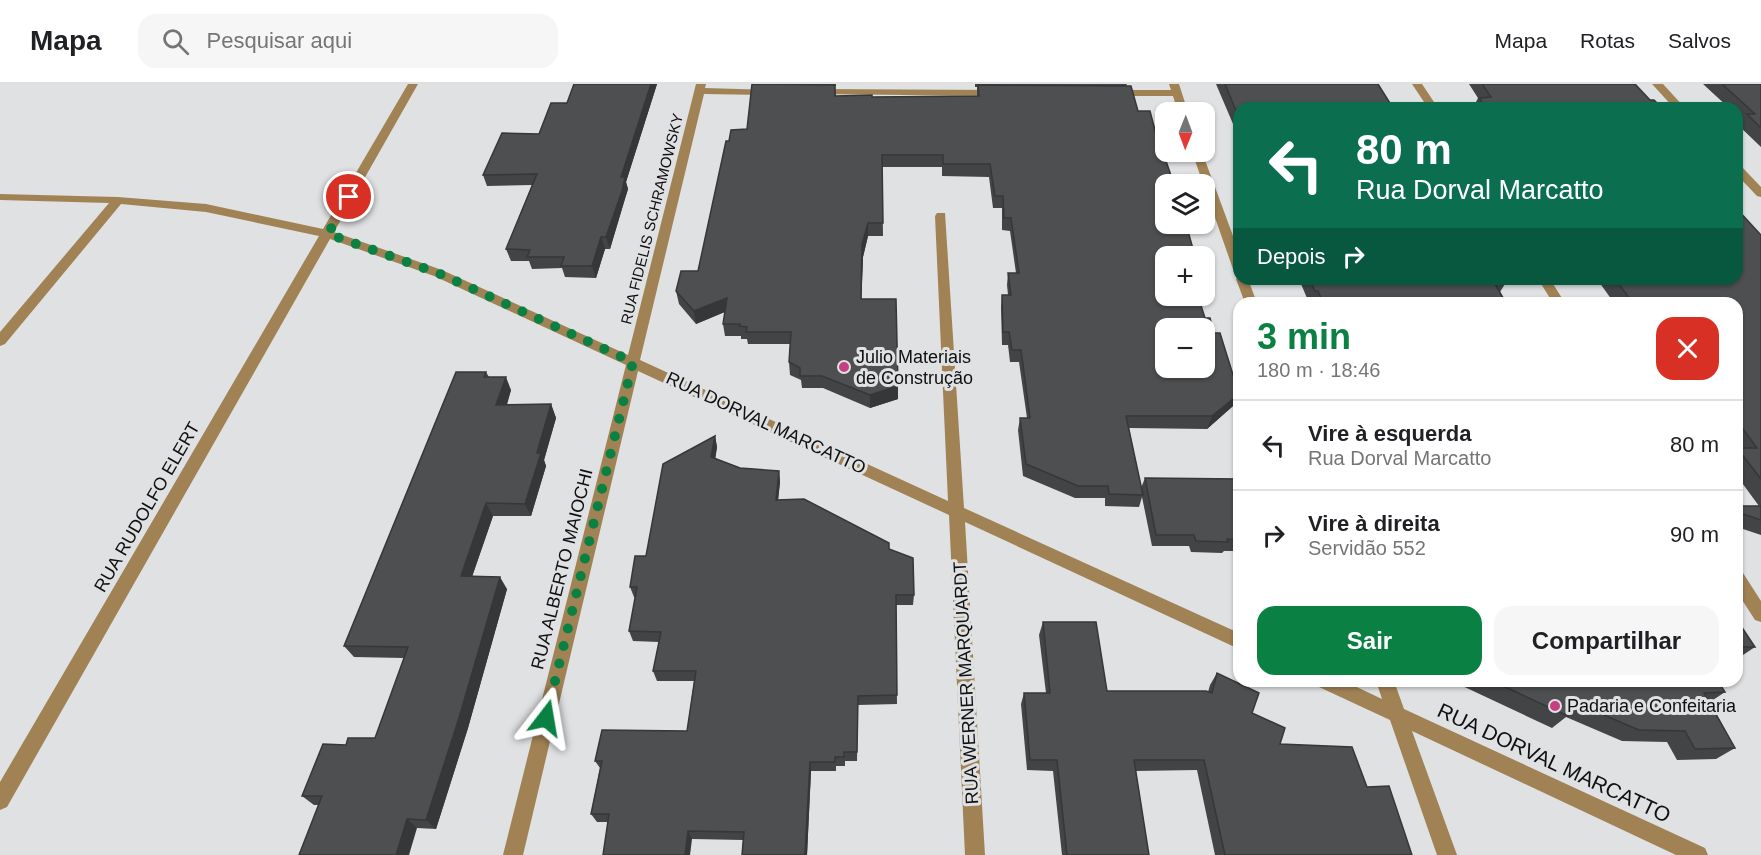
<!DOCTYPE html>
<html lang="pt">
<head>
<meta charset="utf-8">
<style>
	:root { --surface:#fff; --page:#f6f6f6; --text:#202124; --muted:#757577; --line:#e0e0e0; --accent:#0b8043 }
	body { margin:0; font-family:Arial,sans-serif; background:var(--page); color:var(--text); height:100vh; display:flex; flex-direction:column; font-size:22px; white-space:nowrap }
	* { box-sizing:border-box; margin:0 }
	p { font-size:20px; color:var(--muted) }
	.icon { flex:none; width:33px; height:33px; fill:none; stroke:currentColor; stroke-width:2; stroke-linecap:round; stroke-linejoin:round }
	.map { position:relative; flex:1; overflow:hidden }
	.sheet { position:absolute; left:1233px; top:213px; width:510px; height:390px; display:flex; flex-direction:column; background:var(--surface); border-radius:18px; box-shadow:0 2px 4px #0004 }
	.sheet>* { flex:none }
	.guide { position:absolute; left:1233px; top:18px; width:510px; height:183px; border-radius:18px; box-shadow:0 2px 4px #0004; background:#0b6e4f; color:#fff; overflow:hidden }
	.needle { width:39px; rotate:181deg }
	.buttons { position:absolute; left:1155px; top:18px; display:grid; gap:12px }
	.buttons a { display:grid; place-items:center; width:60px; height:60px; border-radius:12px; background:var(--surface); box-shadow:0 2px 4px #0004; font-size:30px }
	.pin { position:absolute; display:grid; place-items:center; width:51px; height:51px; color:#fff; margin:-26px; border:3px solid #fff; border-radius:50%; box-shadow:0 2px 6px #0007 }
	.me { position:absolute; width:66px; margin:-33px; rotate:14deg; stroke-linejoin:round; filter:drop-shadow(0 0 4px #0008) }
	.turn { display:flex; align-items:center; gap:21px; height:126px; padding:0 24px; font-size:27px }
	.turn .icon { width:78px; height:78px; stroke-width:2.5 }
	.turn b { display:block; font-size:42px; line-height:51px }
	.then { display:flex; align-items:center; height:57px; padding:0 24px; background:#0003; gap:12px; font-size:22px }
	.round { display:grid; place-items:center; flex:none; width:63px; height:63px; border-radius:18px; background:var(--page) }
	.overview { display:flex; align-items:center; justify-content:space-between; height:102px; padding:0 24px }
	h1 { font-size:36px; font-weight:600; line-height:45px; color:var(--accent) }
	.button { display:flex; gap:12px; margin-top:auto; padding:12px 24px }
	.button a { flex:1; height:69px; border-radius:18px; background:var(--accent); color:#fff; font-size:24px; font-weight:600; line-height:69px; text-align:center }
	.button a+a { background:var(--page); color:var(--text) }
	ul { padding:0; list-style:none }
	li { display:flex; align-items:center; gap:18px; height:90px; padding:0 24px; border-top:2px solid var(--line) }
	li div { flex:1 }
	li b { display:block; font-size:22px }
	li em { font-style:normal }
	header { display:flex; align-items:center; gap:36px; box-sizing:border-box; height:84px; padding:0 30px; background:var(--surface); border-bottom:2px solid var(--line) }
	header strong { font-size:28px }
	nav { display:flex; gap:33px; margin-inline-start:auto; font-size:21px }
	.search { width:420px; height:54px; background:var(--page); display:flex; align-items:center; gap:15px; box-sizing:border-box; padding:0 21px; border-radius:18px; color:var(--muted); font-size:22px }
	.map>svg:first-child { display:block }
</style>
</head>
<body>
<header>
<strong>Mapa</strong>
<div class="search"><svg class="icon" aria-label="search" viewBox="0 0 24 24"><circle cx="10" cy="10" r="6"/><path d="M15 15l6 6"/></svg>Pesquisar aqui</div>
<nav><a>Mapa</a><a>Rotas</a><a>Salvos</a></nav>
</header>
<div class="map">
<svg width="1761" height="771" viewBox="0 0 1761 771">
	<rect width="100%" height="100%" fill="#dfe1e3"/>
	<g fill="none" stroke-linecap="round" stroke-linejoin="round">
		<g fill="#a18254" fill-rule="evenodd">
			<polygon points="408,0 418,0 334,148 442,186 628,271 696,0 706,0 705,4 776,6 777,8 772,11 704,10 640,276 948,417 935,132 937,129 945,129 964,424 1239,549 1239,565 965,438 985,771 965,771 949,431 638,287 523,771 503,771 626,281 434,192 330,155 7,723 0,726 0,698 319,152 206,128 121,120 5,260 0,262 0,248 109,119 0,116 0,110 118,113 206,120 323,145"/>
			<polygon points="1169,0 1179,0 1188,28 1178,28 1173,12 1114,12 1109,9 1114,6 1171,6"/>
			<polygon points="1412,0 1422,0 1438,24 1428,24"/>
			<polygon points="1652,0 1663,0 1685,24 1674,24"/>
			<polygon points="817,5 997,6 1002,9 997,12 813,10 812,8"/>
			<polygon points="1192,68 1202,68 1239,168 1239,189 1233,185"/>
			<polygon points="1737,81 1741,82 1761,103 1761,113 1757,112 1737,91"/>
			<polygon points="1239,192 1239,195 1248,195 1257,219 1245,219 1236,195"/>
			<polygon points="1538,195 1550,195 1565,219 1553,219"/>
			<polygon points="1737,487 1743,489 1761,517 1761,538 1755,536 1737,508"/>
			<polygon points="1316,597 1344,597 1382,615 1376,597 1394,597 1404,625 1705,764 1708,771 1676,771 1412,647 1457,771 1437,771 1390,636 1319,603"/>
		</g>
	</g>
	<g fill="#424445">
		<polygon points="574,0 657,0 626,98 628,105 624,118 610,165 605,165 596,194 565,193 562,184 532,185 529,177 511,177 506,165 532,101 487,102 483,91 539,50 567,19"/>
		<polygon points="754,0 836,0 836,2 835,2 836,12 872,13 977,12 977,3 975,3 975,0 1127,0 1126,2 1166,172 1214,249 1239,310 1233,322 1207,345 1129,344 1141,404 1145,394 1239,395 1239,467 1224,467 1222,469 1191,468 1189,462 1152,462 1142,413 1139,423 1105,422 1105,414 1075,414 1023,392 1018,346 1020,334 1027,334 1019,278 1010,278 1008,261 1002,261 1001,223 1002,211 1008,211 1007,201 1008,189 1016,189 1010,147 1002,146 1002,124 993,124 989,93 942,92 942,83 882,83 883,152 868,152 863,173 861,215 898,302 898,315 870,324 823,304 802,304 801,296 790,291 789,278 790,260 748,260 747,255 741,255 741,252 725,252 723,240 725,228 696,240 679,220 676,207 698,187 729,57 747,45"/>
		<polygon points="1216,0 1378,0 1239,24 1239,54"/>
		<polygon points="1469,0 1635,0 1650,16 1662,24 1473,24 1478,14"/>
		<polygon points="1703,0 1761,0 1761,63 1738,41 1742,36 1737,32 1737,24 1729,24"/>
		<polygon points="1761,151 1761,451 1737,443 1737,422 1759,422 1737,392 1737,219 1614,219 1597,195 1737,195"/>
		<polygon points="1299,195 1502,195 1505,200 1500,208 1506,219 1309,219"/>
		<polygon points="486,288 489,293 511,306 507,321 551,320 556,334 544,376 546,382 531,432 493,432 472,493 507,505 468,644 436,745 417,744 319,721 314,721 302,712 346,661 375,654 404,574 354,573 344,562"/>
		<polygon points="715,352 717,363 715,374 740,384 779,387 780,398 778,416 889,465 914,511 913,521 896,521 897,620 858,621 857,677 845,677 845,682 836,682 836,687 811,687 807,771 742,771 743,756 692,755 608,738 597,738 591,730 600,684 595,677 687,647 694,597 657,597 653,587 659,558 633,557 629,547 635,514 634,513 630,503 646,472"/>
		<polygon points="1737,536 1755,563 1737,575"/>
		<polygon points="1043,538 1107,607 1208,608 1210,601 1217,589 1280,660 1367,703 1412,771 1215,771 1197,686 1136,687 1149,771 1062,771 1053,687 1027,686 1021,620 1024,609 1046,609 1039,551"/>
		<polygon points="1457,597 1718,597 1725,608 1710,618 1735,664 1716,675 1677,676 1667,658 1622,657 1566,633 1552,644 1456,599"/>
	</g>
	<g fill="#363738">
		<polygon points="651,0 657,0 626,98 628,105 624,118 610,165 606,153 621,93"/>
		<polygon points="868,139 868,152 863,173 861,228 862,160"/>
		<polygon points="601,153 605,165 596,194 592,182"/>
		<polygon points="727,214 729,226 696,240 694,227"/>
		<polygon points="506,293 511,306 502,334 496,321"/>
		<polygon points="898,302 898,315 870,324 870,311"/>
		<polygon points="1239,310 1233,322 1207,345 1212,332"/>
		<polygon points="551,320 556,334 544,376 546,382 531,432 525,420 537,369"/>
		<polygon points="715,352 717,363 714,384 711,373"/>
		<polygon points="779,387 780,398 777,426 776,416"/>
		<polygon points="486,419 493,432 468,504 461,492"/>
		<polygon points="500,493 507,505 468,644 436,745 426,736"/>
		<polygon points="810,678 811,687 807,771 805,771"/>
		<polygon points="407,735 417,744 409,771 396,771"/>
		<polygon points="688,747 692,755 690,771 685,771"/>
	</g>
	<g fill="#4d4f50" stroke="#363738" stroke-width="1.5" fill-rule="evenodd">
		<polygon points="574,0 651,0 621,93 625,93 622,107 606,153 601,153 592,182 561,182 564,173 527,173 530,166 506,165 537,90 483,91 502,49 539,50 551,19 567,19"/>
		<path d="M752,0L835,1V12L872,11V13L979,12L978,1L1131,2L1138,27H1150L1163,77H1166L1174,100H1166V140H1186L1195,172H1166V212H1198L1205,234H1210L1214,249H1220L1239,310L1212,332H1126L1143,411L1109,410L1108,402H1078L1026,380L1020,334H1030L1021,266H1012L1009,248H1003L1002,211H1011L1008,189H1019L1011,134H1004L1003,112H995L990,80H943V71H882L883,139H868L862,160L861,215H896L898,302L870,311L822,292H800V284L789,278L791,248H746L747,243L739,242L740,240H723L727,214L694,227L676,207L681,187H698L726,57H729L731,46L747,45ZM1166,244H1204V284H1166Z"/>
		<polygon points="1225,0 1378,0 1393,24 1239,24 1239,34"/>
		<polygon points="1482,0 1635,0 1650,16 1654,16 1662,24 1486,24 1479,14 1491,13"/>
		<polygon points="1722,0 1761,0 1761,44 1747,30 1755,30"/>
		<polygon points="1737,125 1761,151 1761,395 1737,364 1757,364 1737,337 1737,219 1633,219 1615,195 1737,195"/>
		<polygon points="1309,195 1502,195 1505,200 1495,200 1506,219 1323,219 1318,207 1315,207"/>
		<polygon points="456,288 486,288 484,293 506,293 496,321 551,320 537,369 541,369 525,420 486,419 461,492 500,493 459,634 426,736 407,735 396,771 299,771 322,712 302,712 323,660 346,661 348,654 375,654 408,563 344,562"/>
		<polygon points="715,352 711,373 740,384 779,387 776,416 804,415 889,459 889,465 913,474 914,511 896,511 897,611 858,612 857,668 844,668 844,673 835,673 835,678 810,678 805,771 742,771 744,748 688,747 685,771 603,771 609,730 591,730 602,677 595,677 602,646 687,647 696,587 653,587 661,548 629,547 637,503 630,503 635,472 646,472 663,380"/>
		<polygon points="1145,394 1239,395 1239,456 1227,455 1228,458 1196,457 1194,451 1156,451"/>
		<polygon points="1737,422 1761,422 1761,436 1737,428"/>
		<polygon points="1737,536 1755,563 1737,563"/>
		<polygon points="1043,538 1096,538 1107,607 1206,607 1212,609 1217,589 1259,609 1252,629 1285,644 1280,660 1352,663 1367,703 1389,702 1412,771 1225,771 1204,676 1134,676 1149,771 1067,771 1057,676 1030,676 1024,609 1050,609"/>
		<polygon points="1492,597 1718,597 1725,608 1704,609 1735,664 1695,665 1685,647 1639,646 1569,616 1568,632"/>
	</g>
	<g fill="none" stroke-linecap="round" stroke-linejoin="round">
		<polyline stroke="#0b8043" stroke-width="10" stroke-dasharray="0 18" points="349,113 328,150 438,189 633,278 546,634"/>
	</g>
	<g fill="#c53f81" stroke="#dfe1e3" stroke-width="2">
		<circle cx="844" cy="283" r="6"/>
		<circle cx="1555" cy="622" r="6"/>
	</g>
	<g text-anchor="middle" stroke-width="6" stroke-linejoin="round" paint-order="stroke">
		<g font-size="15" fill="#101011" stroke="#dfe1e3">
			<text transform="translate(652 135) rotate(-76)" y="5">RUA FIDELIS SCHRAMOWSKY</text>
		</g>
		<g font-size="18" fill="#101011" stroke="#dfe1e3" text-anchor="start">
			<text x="856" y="279">Julio Materiais<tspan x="856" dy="21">de Construção</tspan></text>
			<text x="1567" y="628">Padaria e Confeitaria</text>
		</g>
		<g font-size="18" fill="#101011" stroke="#dfe1e3">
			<text transform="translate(766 339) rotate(25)" y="6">RUA DORVAL MARCATTO</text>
			<text transform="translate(147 423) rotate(-60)" y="6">RUA RUDOLFO ELERT</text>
			<text transform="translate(562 485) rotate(-76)" y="6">RUA ALBERTO MAIOCHI</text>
			<text transform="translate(966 599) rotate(-93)" y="6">RUA WERNER MARQUARDT</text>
		</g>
		<g font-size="21" fill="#101011" stroke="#dfe1e3">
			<text transform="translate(1554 679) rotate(25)" y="7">RUA DORVAL MARCATTO</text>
		</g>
	</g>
</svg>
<div class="buttons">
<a><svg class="needle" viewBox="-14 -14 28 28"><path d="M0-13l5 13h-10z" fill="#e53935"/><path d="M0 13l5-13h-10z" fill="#757577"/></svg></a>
<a><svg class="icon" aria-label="layers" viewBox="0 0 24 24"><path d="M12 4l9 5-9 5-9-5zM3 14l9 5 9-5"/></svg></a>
<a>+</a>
<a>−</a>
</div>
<div class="pin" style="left:349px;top:113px;background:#d93025"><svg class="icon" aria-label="arrive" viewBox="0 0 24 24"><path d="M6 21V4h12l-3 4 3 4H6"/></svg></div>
<svg class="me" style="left:546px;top:634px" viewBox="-20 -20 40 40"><path d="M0-17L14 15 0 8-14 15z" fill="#0b8043" stroke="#fff" stroke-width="4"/></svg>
<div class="guide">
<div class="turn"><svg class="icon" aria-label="left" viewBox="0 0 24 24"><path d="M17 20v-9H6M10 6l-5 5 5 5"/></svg><div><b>80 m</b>Rua Dorval Marcatto</div></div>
<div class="then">Depois<svg class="icon" aria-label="right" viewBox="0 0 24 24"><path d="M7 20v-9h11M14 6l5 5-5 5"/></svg></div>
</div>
<section class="sheet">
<div class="overview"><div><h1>3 min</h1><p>180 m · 18:46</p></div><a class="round" style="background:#d93025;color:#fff"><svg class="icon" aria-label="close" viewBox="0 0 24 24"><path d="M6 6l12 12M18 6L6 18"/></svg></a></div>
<ul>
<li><svg class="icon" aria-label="left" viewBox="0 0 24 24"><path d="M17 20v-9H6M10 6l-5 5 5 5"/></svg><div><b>Vire à esquerda</b><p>Rua Dorval Marcatto</p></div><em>80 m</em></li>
<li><svg class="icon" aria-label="right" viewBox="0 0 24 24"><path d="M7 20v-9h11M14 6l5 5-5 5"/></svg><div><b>Vire à direita</b><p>Servidão 552</p></div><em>90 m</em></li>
</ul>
<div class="button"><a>Sair</a><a>Compartilhar</a></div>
</section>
</div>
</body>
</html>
